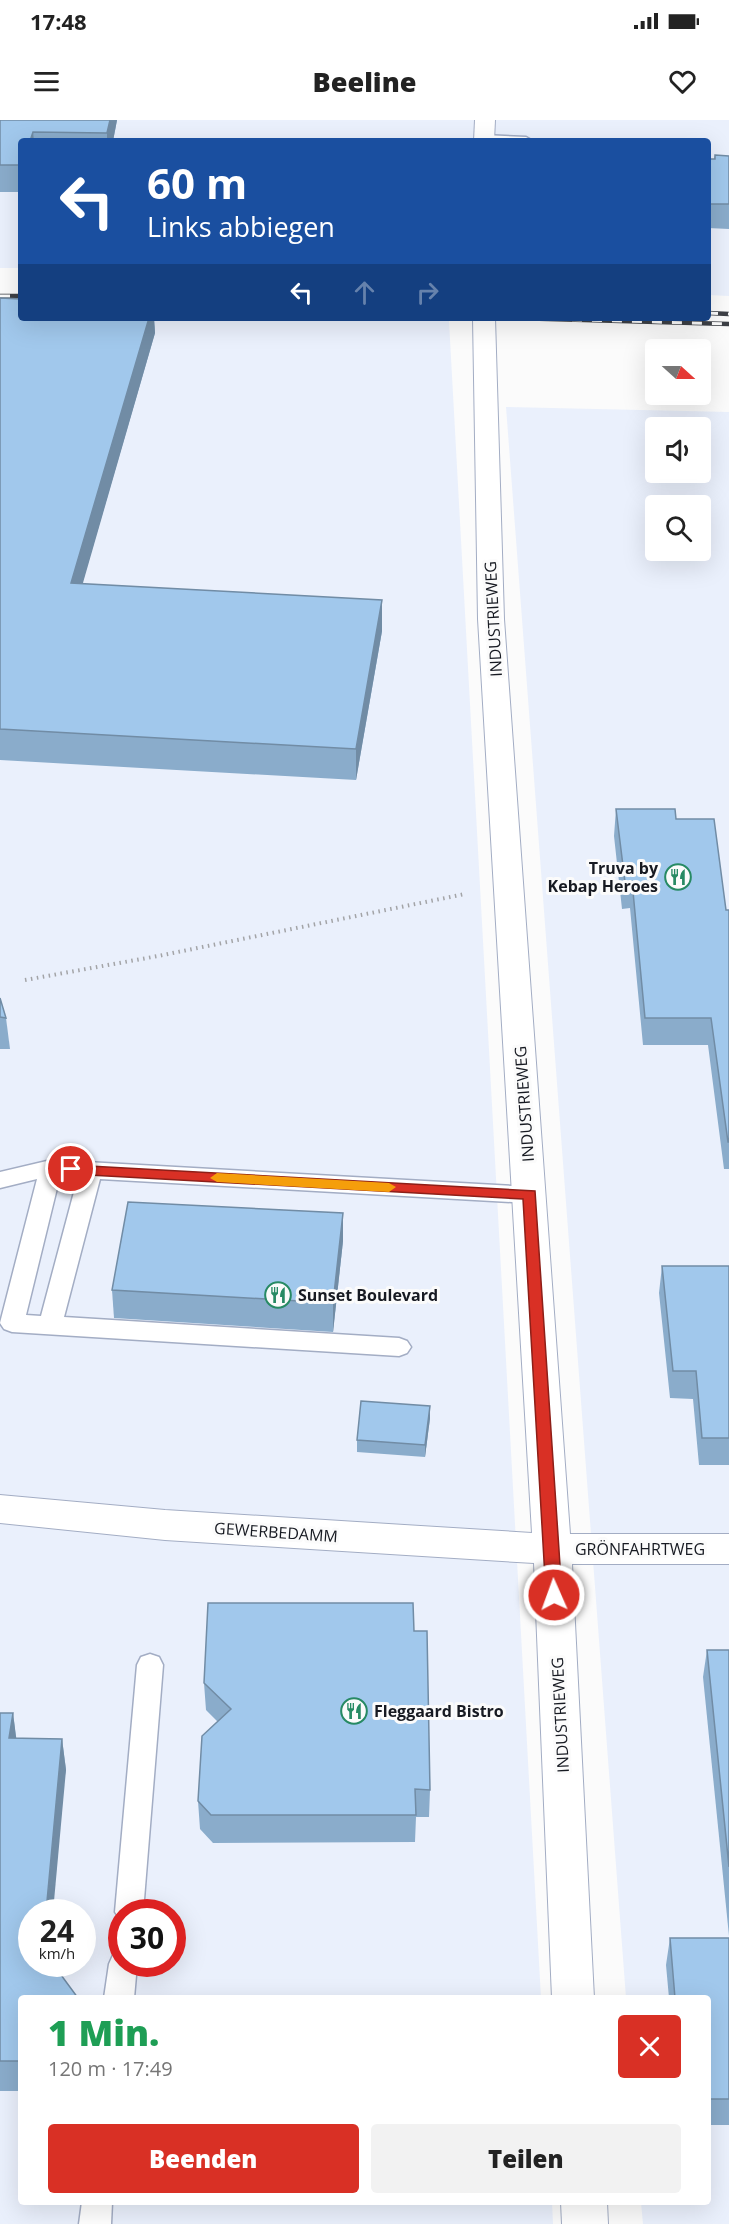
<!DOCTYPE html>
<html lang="de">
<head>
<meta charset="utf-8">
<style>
	:root { --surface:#fff; --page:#f2f2f2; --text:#222; --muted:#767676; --accent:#d93025 }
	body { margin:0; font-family:"Open Sans",sans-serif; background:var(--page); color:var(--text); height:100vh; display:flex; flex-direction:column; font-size:22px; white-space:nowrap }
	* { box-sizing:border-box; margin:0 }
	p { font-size:20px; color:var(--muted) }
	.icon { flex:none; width:33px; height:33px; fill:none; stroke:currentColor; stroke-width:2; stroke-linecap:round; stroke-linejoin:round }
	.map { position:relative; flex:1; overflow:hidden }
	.panel { position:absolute; left:18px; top:1875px; width:693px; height:210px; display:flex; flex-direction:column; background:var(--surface); border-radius:6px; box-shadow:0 6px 24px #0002 }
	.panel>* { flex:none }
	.hud { position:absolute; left:18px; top:18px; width:693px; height:183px; border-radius:6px; box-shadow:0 6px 24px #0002; background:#1a4fa0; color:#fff; overflow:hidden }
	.needle { width:39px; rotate:111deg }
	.tools { position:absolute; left:645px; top:219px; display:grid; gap:12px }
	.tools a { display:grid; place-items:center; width:66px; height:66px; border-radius:6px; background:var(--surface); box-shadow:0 6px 24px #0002; font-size:30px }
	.speed { position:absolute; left:18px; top:1779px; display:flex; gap:12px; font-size:30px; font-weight:700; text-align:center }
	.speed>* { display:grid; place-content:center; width:78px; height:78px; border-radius:50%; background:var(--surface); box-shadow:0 6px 24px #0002; line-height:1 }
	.speed small { font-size:15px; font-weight:400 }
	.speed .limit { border:9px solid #d22; background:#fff; color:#111 }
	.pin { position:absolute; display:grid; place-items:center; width:51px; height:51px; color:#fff; margin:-26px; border:3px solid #fff; border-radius:50%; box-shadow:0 2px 6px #0007 }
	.me { position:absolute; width:66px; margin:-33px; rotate:358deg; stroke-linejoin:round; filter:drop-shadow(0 0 4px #0008) }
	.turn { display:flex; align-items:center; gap:21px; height:126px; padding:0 30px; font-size:27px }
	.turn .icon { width:78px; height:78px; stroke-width:2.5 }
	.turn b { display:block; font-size:42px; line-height:51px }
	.lanes { display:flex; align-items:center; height:57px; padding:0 30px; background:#0003; justify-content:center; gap:30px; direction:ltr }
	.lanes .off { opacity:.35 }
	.round { display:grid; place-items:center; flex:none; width:63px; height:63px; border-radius:6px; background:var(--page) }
	.head { display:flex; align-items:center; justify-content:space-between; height:102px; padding:0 30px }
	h1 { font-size:36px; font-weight:800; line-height:45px; color:#1e9e55 }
	.primary-button { display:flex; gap:12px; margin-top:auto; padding:12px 30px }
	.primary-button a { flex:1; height:69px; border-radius:6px; background:var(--accent); color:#fff; font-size:24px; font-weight:800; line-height:69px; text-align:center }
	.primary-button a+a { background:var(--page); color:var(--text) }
	.status { display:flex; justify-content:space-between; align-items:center; height:42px; padding:0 30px; background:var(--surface); direction:ltr }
	.status svg { height:16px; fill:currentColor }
	header { display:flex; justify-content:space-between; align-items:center; height:78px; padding:0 30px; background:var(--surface); font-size:27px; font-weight:800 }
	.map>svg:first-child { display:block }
</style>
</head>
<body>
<div class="status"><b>17:48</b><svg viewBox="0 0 49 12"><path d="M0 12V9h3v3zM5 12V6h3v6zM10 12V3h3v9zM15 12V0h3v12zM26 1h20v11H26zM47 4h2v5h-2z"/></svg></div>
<header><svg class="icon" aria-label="menu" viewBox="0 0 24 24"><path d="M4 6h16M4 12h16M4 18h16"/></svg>Beeline<svg class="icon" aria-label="heart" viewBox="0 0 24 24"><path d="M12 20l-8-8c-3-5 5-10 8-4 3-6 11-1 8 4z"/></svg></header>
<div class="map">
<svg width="729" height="2104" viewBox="0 0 729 2104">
	<rect width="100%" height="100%" fill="#fbfbfb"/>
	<g fill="#eaf0fc" fill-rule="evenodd">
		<polygon points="0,0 729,0 729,176 708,175 708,21 21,21 21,148 0,148"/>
		<path d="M0,196L449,201L541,1878H21V2082H552L553,2104H0ZM32,1792H82V1844H32ZM122,1792H172V1844H122Z"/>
		<path d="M506,287L729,292V2104H643L641,2082H708V1878H626ZM656,308H700V352H656ZM656,386H700V430H656Z"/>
	</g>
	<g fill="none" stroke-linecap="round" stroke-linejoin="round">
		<g stroke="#a3adc4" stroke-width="3">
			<g id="service">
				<polygon points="484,15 526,17 533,21 478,21 479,16"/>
				<path d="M51,1040L530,1067L538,1069L541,1075L538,1081L530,1083L100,1059L64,1197L399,1218L407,1221L411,1227L407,1233L399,1236L12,1212L4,1209L0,1203L37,1059L0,1068V1052ZM60,1056L78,1057L41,1196L26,1195Z"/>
				<polygon points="150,1534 159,1537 163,1545 143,1792 122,1792 122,1802 115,1792 137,1545 141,1537"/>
				<polygon points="122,1832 122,1844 137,1844 134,1878 104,1878 109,1844 113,1835"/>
				<polygon points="82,2082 112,2082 111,2104 79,2104"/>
			</g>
		</g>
		<g stroke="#a3adc4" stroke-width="2">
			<g id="minor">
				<polygon points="475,0 495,0 494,21 474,21"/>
				<polygon points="473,198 495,198 504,499 570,1414 729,1414 729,1444 572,1444 594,1878 552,1878 534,1443 165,1420 0,1403 0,1375 165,1390 532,1413 478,499"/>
				<polygon points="561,2082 607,2082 608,2104 562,2104"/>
			</g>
		</g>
		<polyline stroke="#a3a4a7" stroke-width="4" stroke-dasharray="1.5 4.5" stroke-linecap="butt" points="25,860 158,836 465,774"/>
		<use href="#service" fill="#fff" fill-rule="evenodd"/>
		<use href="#minor" fill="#fff" fill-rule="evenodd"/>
		<g stroke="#3d4046" stroke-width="4.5">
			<g id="rail">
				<polyline points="0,176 21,176"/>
				<polyline points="708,193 729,194"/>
				<polyline points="512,198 729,204"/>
			</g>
		</g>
		<use href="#rail" stroke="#fbfbfb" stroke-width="3" stroke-dasharray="10" stroke-linecap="butt"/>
	</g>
	<g fill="#8aaccb">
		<polygon points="0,0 117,0 113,21 21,21 21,72 0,72"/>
		<polygon points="715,35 729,36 729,109 708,108 708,39 714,39"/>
		<polygon points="0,178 21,198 154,198 155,213 82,464 382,480 382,511 356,660 0,640"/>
		<polygon points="616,689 676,699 726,790 729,790 729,1049 724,1049 708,925 643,925 630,788 622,789 614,716"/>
		<polygon points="0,878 6,898 10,929 0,929"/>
		<polygon points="343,1093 343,1121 333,1212 114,1198 112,1170"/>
		<polygon points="662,1146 729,1146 729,1345 699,1345 693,1279 670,1278 659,1173"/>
		<polygon points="430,1286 430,1298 425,1337 357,1332 357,1320"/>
		<polygon points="414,1511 430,1670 429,1697 416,1697 415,1722 213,1723 200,1709 198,1681 218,1602 206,1590 204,1563"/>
		<polygon points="707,1530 729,1530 729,1816 703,1557"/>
		<polygon points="0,1593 13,1593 16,1618 62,1619 66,1650 21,1878 21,1971 0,1971"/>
		<polygon points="670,1818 729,1818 729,2005 708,2005 708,1878 669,1878 666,1845"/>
	</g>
	<g fill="#718ca5">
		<polygon points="110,0 117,0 113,21 107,21 107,13"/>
		<polygon points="33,12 34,21 30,21"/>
		<polygon points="149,198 154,198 155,213 74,494 71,463"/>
		<polygon points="382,480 382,511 356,660 356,629"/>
		<polygon points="343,1093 343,1121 333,1212 333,1183"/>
		<polygon points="430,1286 430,1298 425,1337 425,1325"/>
		<polygon points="13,1593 17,1624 9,1618"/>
		<polygon points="62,1619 66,1650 53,1792 46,1792"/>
	</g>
	<g fill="#a1c8ec" stroke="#718ca5" stroke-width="1.5">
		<polygon points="0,0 110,0 107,13 33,12 30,21 21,21 21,45 0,45"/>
		<polygon points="715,35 729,36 729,84 708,84 708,39 715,39"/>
		<polygon points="0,178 21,179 21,198 149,198 71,463 382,480 356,629 0,609"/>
		<polygon points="616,689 675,689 676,699 714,699 726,790 729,790 729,1022 728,1022 711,898 645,898 632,761 625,762"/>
		<polygon points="0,878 6,898 0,897"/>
		<polygon points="128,1082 343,1093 333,1183 112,1170"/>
		<polygon points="662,1146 729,1146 729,1318 702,1318 696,1251 673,1251"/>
		<polygon points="361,1281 430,1286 425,1325 357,1320"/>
		<polygon points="208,1483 413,1483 414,1511 427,1511 430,1670 415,1669 416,1695 211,1695 198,1681 202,1616 231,1589 204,1563"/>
		<polygon points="707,1530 729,1530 729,1747"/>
		<polygon points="0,1593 13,1593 9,1618 62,1619 46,1792 32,1792 32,1844 53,1844 78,1878 21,1878 21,1941 0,1941"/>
		<polygon points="670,1818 729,1818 729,1979 708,1979 708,1878 675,1878"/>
	</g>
	<polygon fill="#d93025" stroke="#8d1f18" stroke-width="1.5" points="71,1045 535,1071 562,1475 559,1480 554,1482 548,1480 546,1475 523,1079 71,1054 64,1049"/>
	<polygon fill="#f59e0b" points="217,1053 389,1063 396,1067 389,1072 217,1062 210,1058"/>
	<defs>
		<g id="restaurant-ring" transform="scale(1.35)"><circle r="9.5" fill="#fbfbfb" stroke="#278a64" stroke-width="1.5"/><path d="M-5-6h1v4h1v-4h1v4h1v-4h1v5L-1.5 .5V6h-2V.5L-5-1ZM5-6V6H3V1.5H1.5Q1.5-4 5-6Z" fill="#278a64"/></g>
	</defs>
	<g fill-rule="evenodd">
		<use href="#restaurant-ring" x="678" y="757"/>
		<use href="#restaurant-ring" x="278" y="1175"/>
		<use href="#restaurant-ring" x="354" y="1591"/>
	</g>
	<g text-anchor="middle" stroke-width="6" stroke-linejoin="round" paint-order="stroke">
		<g font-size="16" fill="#171a22" stroke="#fbfbfb">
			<text transform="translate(493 499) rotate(-93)" y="6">INDUSTRIEWEG</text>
			<text transform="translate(524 984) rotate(-94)" y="6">INDUSTRIEWEG</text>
			<text transform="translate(276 1412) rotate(4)" y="6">GEWERBEDAMM</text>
			<text x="640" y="1435">GRÖNFAHRTWEG</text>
			<text transform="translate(560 1595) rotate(-93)" y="6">INDUSTRIEWEG</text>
		</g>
		<g font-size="16" font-weight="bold" fill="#171a22" stroke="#fbfbfb" text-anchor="start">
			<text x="658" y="754" text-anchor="end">Truva by<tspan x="658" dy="18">Kebap Heroes</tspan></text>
			<text x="298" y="1181">Sunset Boulevard</text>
			<text x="374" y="1597">Fleggaard Bistro</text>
		</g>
	</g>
</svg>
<div class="tools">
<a><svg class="needle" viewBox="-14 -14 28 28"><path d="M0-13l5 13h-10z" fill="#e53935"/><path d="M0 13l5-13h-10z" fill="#767676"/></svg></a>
<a><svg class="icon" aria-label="sound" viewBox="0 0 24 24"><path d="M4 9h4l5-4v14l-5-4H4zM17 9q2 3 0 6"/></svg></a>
<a><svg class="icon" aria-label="search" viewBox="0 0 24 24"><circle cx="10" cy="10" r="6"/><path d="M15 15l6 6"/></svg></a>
</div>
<div class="speed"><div>24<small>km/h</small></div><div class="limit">30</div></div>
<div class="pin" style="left:71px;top:1049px;background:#d93025"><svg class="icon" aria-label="arrive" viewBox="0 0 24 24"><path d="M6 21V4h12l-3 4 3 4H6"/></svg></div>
<svg class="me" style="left:554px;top:1475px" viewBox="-20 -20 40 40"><circle r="17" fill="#d93025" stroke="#fff" stroke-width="3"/><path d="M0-11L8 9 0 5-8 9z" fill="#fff"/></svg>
<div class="hud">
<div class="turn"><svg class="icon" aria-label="left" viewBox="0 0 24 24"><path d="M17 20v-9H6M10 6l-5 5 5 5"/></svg><div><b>60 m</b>Links abbiegen</div></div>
<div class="lanes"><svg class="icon" aria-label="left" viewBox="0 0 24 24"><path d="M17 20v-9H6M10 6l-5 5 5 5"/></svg><svg class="icon off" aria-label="ahead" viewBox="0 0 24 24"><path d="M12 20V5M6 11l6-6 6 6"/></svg><svg class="icon off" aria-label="right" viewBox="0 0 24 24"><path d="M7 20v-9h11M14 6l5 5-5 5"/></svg></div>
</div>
<section class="panel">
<div class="head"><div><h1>1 Min.</h1><p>120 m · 17:49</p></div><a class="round" style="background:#d93025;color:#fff"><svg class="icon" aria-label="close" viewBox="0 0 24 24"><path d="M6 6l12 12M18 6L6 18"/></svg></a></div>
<div class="primary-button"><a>Beenden</a><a>Teilen</a></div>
</section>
</div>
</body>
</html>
